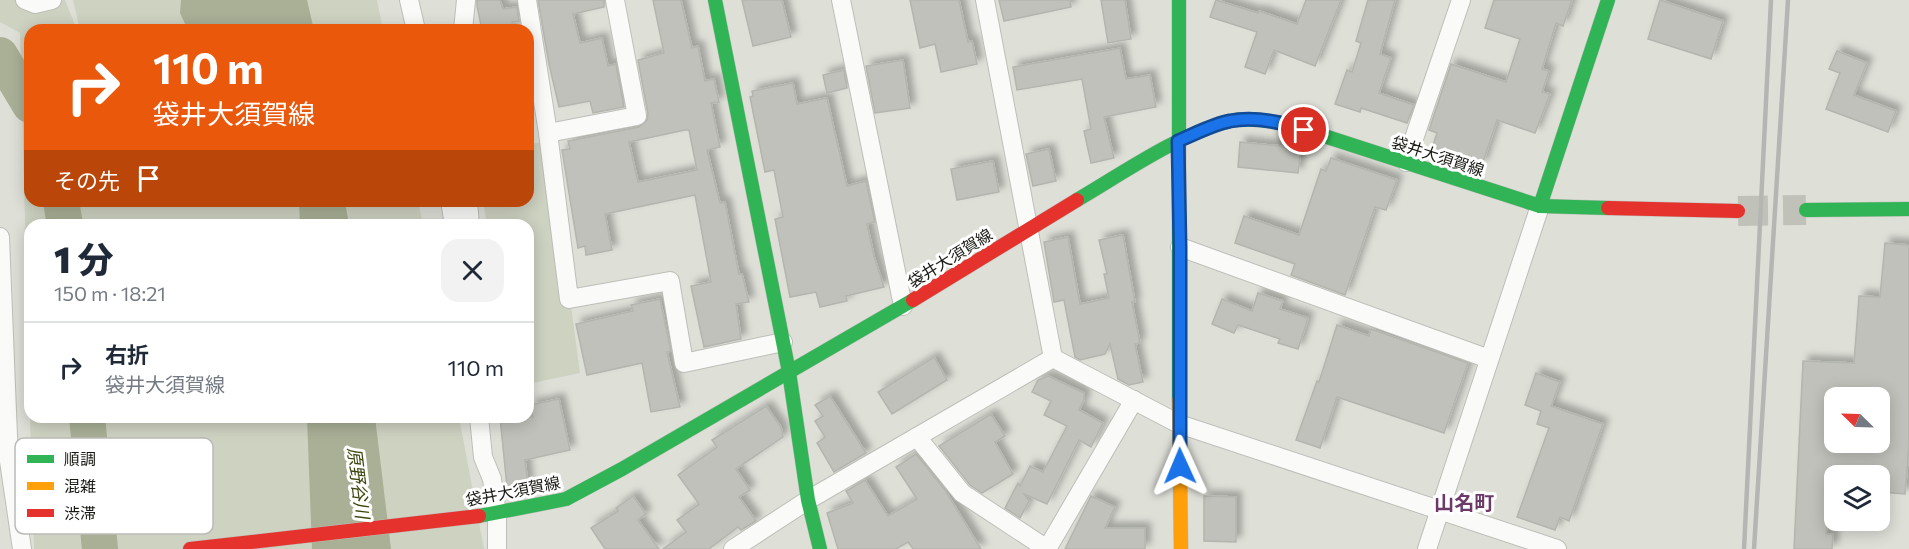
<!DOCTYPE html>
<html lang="ja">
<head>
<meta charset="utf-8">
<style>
	:root { --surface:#fff; --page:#f2f2f3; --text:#1f2937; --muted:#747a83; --line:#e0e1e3 }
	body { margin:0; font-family:Commissioner,"Noto Sans JP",sans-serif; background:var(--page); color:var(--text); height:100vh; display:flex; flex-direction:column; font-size:22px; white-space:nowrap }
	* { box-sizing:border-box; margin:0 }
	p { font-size:20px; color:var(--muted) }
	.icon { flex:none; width:33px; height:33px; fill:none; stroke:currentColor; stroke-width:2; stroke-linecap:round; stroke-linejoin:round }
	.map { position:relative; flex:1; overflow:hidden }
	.details { position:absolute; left:24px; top:219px; width:510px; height:204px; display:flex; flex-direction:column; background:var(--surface); border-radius:18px; box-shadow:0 3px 15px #0003 }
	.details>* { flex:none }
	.top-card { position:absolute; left:24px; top:24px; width:510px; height:183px; border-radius:18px; box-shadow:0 3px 15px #0003; background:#ea580c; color:#fff; overflow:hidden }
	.needle { width:39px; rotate:293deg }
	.buttons { position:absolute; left:1824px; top:387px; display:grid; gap:12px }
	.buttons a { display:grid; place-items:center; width:66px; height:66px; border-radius:12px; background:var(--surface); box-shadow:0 3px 15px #0003; font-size:30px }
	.pin { position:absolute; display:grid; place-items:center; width:51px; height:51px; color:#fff; margin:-26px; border:3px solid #fff; border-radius:50%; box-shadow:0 2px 6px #0007 }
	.me { position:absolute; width:66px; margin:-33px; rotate:359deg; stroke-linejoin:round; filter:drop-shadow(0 0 4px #0008) }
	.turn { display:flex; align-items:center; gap:21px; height:126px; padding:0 30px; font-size:27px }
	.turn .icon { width:78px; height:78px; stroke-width:2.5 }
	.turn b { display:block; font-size:42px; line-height:51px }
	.then { display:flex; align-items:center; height:57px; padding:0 30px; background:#0003; gap:12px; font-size:22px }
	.round { display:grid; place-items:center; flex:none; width:63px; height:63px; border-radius:18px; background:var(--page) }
	.headline { display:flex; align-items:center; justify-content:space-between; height:102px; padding:0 30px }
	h1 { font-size:36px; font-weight:800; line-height:45px }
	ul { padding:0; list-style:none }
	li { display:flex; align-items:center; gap:18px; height:90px; padding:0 30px; border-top:2px solid var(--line) }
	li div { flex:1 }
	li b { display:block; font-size:22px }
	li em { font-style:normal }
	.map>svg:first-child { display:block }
</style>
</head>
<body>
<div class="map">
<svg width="1909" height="549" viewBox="0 0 1909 549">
	<defs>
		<filter id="shadow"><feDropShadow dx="5.5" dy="-5.5" stdDeviation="3" flood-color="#0004"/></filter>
	</defs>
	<rect width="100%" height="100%" fill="#dee0d8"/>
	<g fill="#ced2c1">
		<polygon points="0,0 65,0 77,30 30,30 30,201 418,201 423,225 30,225 30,404 20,33 0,22"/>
		<polygon points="73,0 377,0 383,30 80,30"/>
		<polygon points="549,140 580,373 528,384 528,225 487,225 483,201 528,201 528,145"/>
		<polygon points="30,417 459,417 484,549 34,549"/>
	</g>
	<g fill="#a9b096">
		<polygon points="181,0 307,0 314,30 188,30 180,13"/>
		<polygon points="299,201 345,201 349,225 300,225"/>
		<polygon points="307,417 375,417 391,549 312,549"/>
	</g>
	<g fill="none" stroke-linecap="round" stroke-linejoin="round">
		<g stroke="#a9b096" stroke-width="36">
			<polyline points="0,55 30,105"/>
			<polyline points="61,201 65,225"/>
			<polyline points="87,417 100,549"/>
		</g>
	</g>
	<g fill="#c0c1bb" stroke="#b3b5ae" stroke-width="1.5" fill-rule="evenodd" filter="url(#shadow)">
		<polygon points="477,0 500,0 503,9 517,7 519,21 512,22 514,30 482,30 477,6"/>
		<polygon points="538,0 604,0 604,7 573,14 580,43 602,38 608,66 616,64 624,107 593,113 590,101 559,107 549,64"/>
		<path d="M653,0H681L692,48L698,46L705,81L714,79L719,102L711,103L720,147L707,150L720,203L725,202L739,274H742L749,302L736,304L741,339L704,347L691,286L711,282L695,195L605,214L612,250L586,255L585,246L578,248L562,150L570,149L568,141L639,127L647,120L648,114L638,60L664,53ZM685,130H689L697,170L638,182L629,142Z"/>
		<polygon points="742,0 782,0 791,37 753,46"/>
		<polygon points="910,0 959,0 968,42 972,41 977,64 941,72 935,44 920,48"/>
		<polygon points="999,0 1070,0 1071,7 1004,21"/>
		<polygon points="1101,0 1125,0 1131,39 1108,43"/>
		<polygon points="1216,0 1258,13 1259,11 1297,24 1306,0 1341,0 1315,66 1274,50 1265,74 1245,67 1257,32 1210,17"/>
		<polygon points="1368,0 1395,0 1380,54 1391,58 1379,93 1414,105 1407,123 1361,108 1360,112 1335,104 1347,70 1352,72 1361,43 1356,41"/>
		<polygon points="1494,0 1572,0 1563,26 1556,23 1542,69 1549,71 1542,92 1550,94 1535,133 1497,120 1482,165 1432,148 1437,133 1429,130 1451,64 1506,82 1520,39 1485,28"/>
		<polygon points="1660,0 1723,21 1711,59 1648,39"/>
		<polygon points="1120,48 1126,79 1150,75 1156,107 1104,117 1114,158 1091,163 1084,131 1091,129 1082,79 1017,90 1013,67"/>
		<polygon points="1837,51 1867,63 1854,95 1896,111 1888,132 1826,109 1840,73 1829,69"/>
		<polygon points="903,60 910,108 875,113 866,66"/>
		<polygon points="844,70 847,88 827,93 823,75"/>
		<polygon points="793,83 797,104 827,98 847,186 866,181 875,222 867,224 874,256 884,287 846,296 847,301 820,307 816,292 790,297 775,219 783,217 774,170 765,172 750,97 753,96 752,91"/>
		<polygon points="1240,142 1301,148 1298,173 1238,167"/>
		<polygon points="1049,149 1056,181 1033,186 1026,154"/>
		<polygon points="1331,158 1397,180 1386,210 1375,207 1345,295 1291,275 1295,264 1235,243 1244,216 1299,235 1321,169 1326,171"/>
		<polygon points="993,161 999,192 957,200 951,169"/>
		<polygon points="1123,235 1135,302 1132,302 1140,343 1135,344 1143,382 1129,385 1118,379 1110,344 1105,354 1080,360 1075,357 1064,300 1054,302 1044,242 1068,237 1080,304 1109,298 1104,274 1107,274 1099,240"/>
		<path d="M1885,243L1909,245V446L1905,494L1880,492V476H1831L1826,534H1833L1832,549H1794L1803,361L1854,363L1859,296L1880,297ZM1827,398H1880V442H1825Z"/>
		<polygon points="1258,293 1283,301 1280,309 1308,318 1298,349 1278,343 1280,339 1238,325 1234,333 1212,324 1222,299 1252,311"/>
		<polygon points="660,299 671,351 667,352 680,407 651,412 642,363 587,375 576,324 633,311 631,305"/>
		<polygon points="1337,325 1369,336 1371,329 1468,363 1444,433 1337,397 1320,448 1296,440 1317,381 1319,382"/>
		<polygon points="934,357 947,380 892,414 878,392"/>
		<polygon points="1536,373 1560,382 1551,406 1603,424 1569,521 1560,517 1555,530 1517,517 1549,428 1537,424 1541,411 1525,405"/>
		<polygon points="1048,376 1084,393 1084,400 1079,410 1103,423 1091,447 1079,440 1047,504 1024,494 1029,501 1020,518 1005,508 1018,483 1020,486 1030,466 1043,472 1067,426 1044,415 1051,401 1032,392 1038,380"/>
		<polygon points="830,396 866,453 834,472 817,443 825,437 815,421 823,416 815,405"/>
		<polygon points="559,399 570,450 525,460 528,485 507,487 500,417 533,417 530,405"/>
		<polygon points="766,406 781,427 783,437 736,469 750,490 739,497 756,521 741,530 738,527 709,549 663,549 686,532 677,520 699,504 678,475 717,447 712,440"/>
		<polygon points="991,414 1005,436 995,442 1013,474 982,493 970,485 939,446"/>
		<polygon points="916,454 945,490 981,549 913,549 908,542 896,549 838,549 827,513 853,503 846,491 865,480 888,516 917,499 896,467"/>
		<polygon points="633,496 646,514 638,520 659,549 605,549 591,528 618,511 616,508"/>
		<polygon points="1091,496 1115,507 1105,528 1145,528 1145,549 1065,549"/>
		<polygon points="1204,496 1236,497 1236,542 1204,541"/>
	</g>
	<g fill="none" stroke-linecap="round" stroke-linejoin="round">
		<polyline stroke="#c0c2ba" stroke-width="30" stroke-dasharray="30 15" stroke-linecap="butt" points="1738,211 1806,210"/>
		<g stroke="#bdbeb8" stroke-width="20">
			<g id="street">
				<polyline points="25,0 35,4 52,0"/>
				<polyline points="409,0 416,30"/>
				<polyline points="527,0 548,133 569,299 670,281 684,363 783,342"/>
				<polyline points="841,0 903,306"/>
				<polyline points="985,0 1053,358"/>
				<polyline points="463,30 466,0"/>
				<polyline points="548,133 637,116 615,0"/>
				<polyline points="1406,162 1461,0"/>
				<polyline points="450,201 454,225"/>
				<polyline points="468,201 470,225"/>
				<polyline points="0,237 9,461 22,549"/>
				<polyline points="1180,247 1489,359"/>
				<polyline points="1053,358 1179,424 1557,549"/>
				<polyline points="479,417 483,457 492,479 497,514 497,549"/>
				<polyline points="917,437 962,493 1047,549"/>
				<polyline points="733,549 808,500 1053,358"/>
				<polyline points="1047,549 1134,400"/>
				<polyline points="1427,549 1540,206"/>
			</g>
		</g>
		<g stroke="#bdbeb8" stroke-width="15">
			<g id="fast">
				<polyline points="715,0 789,372 808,500 820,549"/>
				<polyline points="1179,0 1179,400"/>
				<path d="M1077,200C1123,173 1177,135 1229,121C1246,117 1267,121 1284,123L1540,206L1608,208"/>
				<polyline points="1540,206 1608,0"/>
				<polyline points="1806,210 1909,209"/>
				<polyline points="479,516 566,499 622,469 913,300"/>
			</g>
		</g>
		<g stroke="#bdbeb8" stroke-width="15">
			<polyline id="slow" points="1179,400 1181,549"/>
		</g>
		<g stroke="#bdbeb8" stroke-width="15">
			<g id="jam">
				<polyline points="1608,208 1738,211"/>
				<polyline points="913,300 1077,200"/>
				<polyline points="190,549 479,516"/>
			</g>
		</g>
		<use href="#street" stroke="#fafaf9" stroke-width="18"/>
		<use href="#fast" stroke="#30b455" stroke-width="14"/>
		<use href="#slow" stroke="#ff9f0a" stroke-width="14"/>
		<use href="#jam" stroke="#e5322d" stroke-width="14"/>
		<g stroke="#b5b6b3" stroke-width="4.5">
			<polyline points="1744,549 1771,0"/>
			<polyline points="1754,549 1788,0"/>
		</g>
	</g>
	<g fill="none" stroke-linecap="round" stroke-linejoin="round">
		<g stroke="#114b97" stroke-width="15">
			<path id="route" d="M1180,466V247L1178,141C1195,134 1213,124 1230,121C1255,116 1281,122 1304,130"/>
		</g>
		<use href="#route" stroke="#1a73e8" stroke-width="10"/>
	</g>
	<g text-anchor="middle" stroke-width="6" stroke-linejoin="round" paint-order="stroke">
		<g font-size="16" fill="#181913" stroke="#fff">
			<text transform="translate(1438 156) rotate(18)" y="6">袋井大須賀線</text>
			<text transform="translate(950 258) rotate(-32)" y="6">袋井大須賀線</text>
			<text transform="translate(513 491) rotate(-11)" y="6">袋井大須賀線</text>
		</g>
		<g font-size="18" font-style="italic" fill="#3d470f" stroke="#fff">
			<text transform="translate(358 483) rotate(83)" y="6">原野谷川</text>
		</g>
		<g font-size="20" font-weight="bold" fill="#6c3969" stroke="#fff">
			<text x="1464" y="510">山名町</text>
		</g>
	</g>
	<rect x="15" y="438" width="198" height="96" rx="9" fill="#fff" stroke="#babab8" stroke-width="1.5"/>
	<rect x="27" y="455" width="27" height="8" fill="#30b455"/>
	<rect x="27" y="482" width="27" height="8" fill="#ff9f0a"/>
	<rect x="27" y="509" width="27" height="8" fill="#e5322d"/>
	<g font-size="16" fill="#181913">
		<text x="64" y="465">順調</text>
		<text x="64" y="492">混雑</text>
		<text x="64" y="519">渋滞</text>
	</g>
</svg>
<div class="buttons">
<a><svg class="needle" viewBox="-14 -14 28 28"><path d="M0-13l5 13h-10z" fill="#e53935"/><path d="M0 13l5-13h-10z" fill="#747a83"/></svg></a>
<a><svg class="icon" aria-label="layers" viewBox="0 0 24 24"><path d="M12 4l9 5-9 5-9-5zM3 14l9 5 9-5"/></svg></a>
</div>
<div class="pin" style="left:1304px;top:130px;background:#d93025"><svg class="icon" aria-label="arrive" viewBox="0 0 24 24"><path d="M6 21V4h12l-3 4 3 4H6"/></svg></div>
<svg class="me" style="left:1180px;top:466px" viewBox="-20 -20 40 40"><path d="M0-17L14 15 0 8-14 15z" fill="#1a73e8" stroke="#fff" stroke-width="4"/></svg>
<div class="top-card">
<div class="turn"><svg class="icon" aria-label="right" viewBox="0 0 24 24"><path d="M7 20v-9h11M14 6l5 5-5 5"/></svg><div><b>110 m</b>袋井大須賀線</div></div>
<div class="then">その先<svg class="icon" aria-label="arrive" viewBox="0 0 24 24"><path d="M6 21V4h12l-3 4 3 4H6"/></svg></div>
</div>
<section class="details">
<div class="headline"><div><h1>1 分</h1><p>150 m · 18:21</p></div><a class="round"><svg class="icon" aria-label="close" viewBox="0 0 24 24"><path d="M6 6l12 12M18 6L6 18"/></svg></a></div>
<ul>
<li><svg class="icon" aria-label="right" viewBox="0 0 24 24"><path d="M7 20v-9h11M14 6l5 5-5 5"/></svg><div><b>右折</b><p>袋井大須賀線</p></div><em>110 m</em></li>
</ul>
</section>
</div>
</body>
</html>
